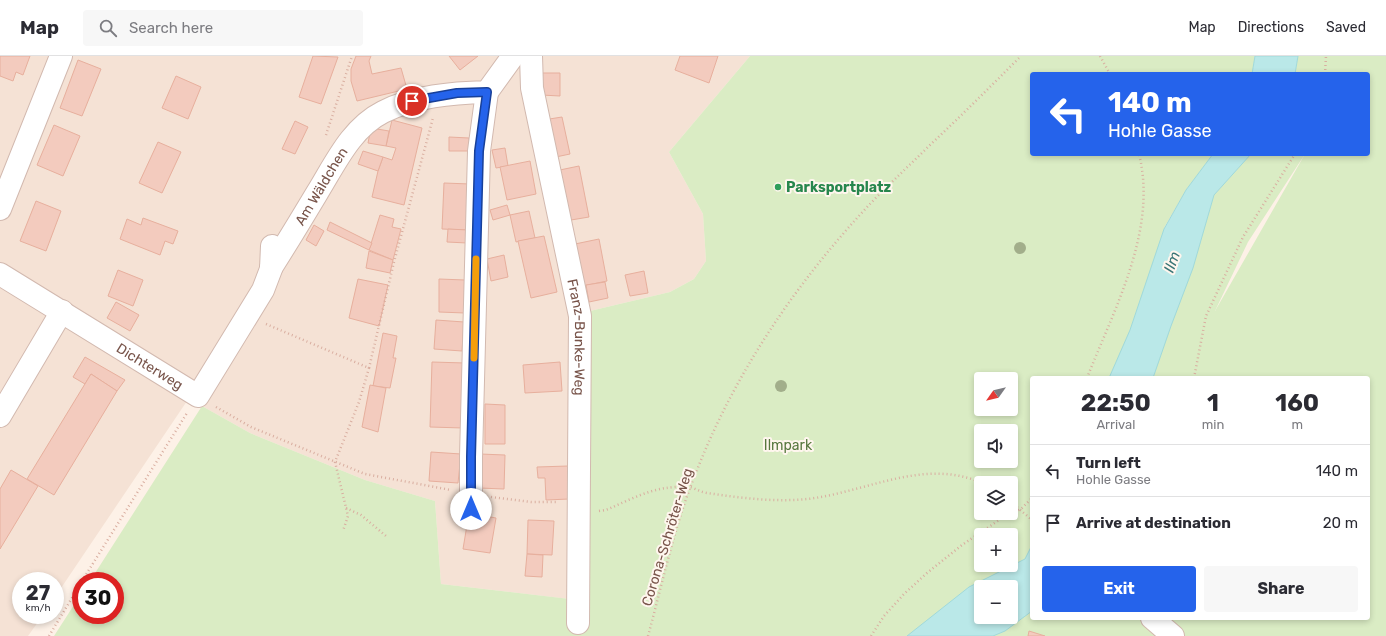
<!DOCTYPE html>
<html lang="en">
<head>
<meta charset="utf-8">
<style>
	:root { --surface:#fff; --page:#f7f7f7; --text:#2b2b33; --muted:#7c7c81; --line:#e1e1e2; --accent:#2563eb }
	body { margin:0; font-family:Rubik,sans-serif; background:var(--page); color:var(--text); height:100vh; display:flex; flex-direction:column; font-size:15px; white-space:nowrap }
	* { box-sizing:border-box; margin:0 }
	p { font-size:13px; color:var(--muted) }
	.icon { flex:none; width:22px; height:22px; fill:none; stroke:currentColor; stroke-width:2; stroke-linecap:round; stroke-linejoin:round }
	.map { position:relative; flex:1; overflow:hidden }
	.drawer { position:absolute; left:1030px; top:320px; width:340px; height:244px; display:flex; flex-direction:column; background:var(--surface); border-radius:4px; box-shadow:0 2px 6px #0003 }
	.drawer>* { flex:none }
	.guide { position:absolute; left:1030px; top:16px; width:340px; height:84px; border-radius:4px; box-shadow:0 2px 6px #0003; background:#2563eb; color:#fff; overflow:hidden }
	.needle { width:26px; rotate:236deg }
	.buttons { position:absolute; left:974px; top:316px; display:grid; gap:8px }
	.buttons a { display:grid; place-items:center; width:44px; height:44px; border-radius:4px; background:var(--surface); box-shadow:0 2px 6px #0003; font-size:20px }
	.speed { position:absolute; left:12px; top:516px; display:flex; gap:8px; font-size:20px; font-weight:700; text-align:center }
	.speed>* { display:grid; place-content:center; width:52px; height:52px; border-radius:50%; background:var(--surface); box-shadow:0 2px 6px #0003; line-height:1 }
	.speed small { font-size:10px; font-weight:400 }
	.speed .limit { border:6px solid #d22; background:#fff; color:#111 }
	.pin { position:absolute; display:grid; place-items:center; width:34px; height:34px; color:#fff; margin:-17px; border:2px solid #fff; border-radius:50%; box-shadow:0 1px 4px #0007 }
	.me { position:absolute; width:44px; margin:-22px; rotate:0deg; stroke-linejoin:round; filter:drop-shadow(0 0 3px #0008) }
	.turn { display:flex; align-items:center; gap:14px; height:84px; padding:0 12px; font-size:18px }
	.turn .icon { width:52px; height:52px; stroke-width:2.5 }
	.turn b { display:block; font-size:28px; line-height:34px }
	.eta { display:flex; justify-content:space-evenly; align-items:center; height:68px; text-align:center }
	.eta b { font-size:24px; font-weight:700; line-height:28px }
	.button { display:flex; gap:8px; margin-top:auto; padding:8px 12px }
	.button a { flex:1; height:46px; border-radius:4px; background:var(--accent); color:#fff; font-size:16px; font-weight:700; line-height:46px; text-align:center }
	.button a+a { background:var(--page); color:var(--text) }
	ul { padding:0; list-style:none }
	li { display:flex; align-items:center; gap:12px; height:52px; padding:0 12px; border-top:1px solid var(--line) }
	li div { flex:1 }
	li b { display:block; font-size:15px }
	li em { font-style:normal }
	header { display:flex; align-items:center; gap:24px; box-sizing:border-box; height:56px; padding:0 20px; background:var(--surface); border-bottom:1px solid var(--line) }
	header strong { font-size:19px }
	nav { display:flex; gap:22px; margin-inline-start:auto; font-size:14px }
	.search { width:280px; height:36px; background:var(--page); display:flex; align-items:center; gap:10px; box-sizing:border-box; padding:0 14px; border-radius:4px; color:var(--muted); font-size:15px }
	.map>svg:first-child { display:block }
</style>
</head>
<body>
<header>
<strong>Map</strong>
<div class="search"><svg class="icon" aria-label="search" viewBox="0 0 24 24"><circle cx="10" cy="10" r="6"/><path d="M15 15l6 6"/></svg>Search here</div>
<nav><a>Map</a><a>Directions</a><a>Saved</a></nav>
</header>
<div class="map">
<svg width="1386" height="580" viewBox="0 0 1386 580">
	<rect width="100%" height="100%" fill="#fdf1e7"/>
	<polygon fill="#f5e2d5" points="0,0 750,0 669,96 703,158 706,205 694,223 670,236 590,255 569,543 441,528 435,445 365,424 250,377 202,350 187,345 55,541 55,525 21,525 21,559 43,559 28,580 0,580"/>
	<path fill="#daecc4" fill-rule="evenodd" d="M750,0H1255L1252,18H1032V98H1213L1186,134L1164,172L1214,139L1251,98H1305L1248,186L1215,255L1305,98H1368V18H1295L1298,0H1386V580H54L81,538V559H115V525H90L202,350L250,377L365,424L435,445L441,528L587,545L590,255L670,236L694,223L706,205L703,158L669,96ZM1032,322H1368V562H1032ZM981,323H1011V353H981ZM981,375H1011V405H981ZM981,427H1011V457H981ZM981,479H1011V509H981ZM981,531H1011V561H981Z"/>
	<g fill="#bae8e8" stroke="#a0d9da" fill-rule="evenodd">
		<polygon points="1255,0 1298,0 1295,18 1252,18"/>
		<polygon points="1213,98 1251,98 1214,139 1193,212 1171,270 1153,322 1109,322 1130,274 1164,173 1186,134"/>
		<path d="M1032,489V555L1005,575L993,580H907L969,531L1025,503ZM981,531H1011V561H981Z"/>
	</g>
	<g fill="#f3cbbe" stroke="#e7af9d">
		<polygon points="0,0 30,0 23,19 16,16 13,25 0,20"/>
		<polygon points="313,0 338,1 321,48 299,41"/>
		<polygon points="356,0 371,0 369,5 372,18 401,12 407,33 357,45 351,25 351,13"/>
		<polygon points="449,0 478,0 460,14"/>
		<polygon points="680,0 718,0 709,27 675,14"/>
		<polygon points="78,4 101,13 82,60 60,52"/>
		<polygon points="542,17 560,17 560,40 541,39"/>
		<polygon points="176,20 201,31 188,63 162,52"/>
		<polygon points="562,61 570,98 551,102 543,64"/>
		<polygon points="392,64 422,72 404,149 372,141 378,115 383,101 392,104 396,92 386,90"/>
		<polygon points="295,65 308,71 295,98 282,93"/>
		<polygon points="54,69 80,80 63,120 37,109"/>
		<polygon points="371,72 389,75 386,90 368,87"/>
		<polygon points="449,81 469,82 470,95 449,95"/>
		<polygon points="158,86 181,96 162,137 139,127"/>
		<polygon points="505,92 508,110 496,112 492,94"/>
		<polygon points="363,95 383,101 378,115 358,108"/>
		<polygon points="530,105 536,138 507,144 500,111"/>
		<polygon points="579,110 589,161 565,165 555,115"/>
		<polygon points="444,127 470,128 468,174 442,173"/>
		<polygon points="36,145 61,155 46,195 20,185"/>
		<polygon points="507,149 510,159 493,164 490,154"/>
		<polygon points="529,155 535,182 516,186 510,159"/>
		<polygon points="380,159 394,163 392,171 401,173 393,204 369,194"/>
		<polygon points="143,162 178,175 173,188 165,185 160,199 120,183 127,163 141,169"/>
		<polygon points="330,166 372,187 369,194 327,174"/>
		<polygon points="314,169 324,175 316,190 306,184"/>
		<polygon points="448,173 468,174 467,187 447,186"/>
		<polygon points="544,180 557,236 531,242 518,185"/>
		<polygon points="599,183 607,225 583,230 575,188"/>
		<polygon points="369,195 393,204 390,217 366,212"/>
		<polygon points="504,199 508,221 491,225 487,203"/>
		<polygon points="118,214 143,224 133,250 108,240"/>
		<polygon points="644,215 648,237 630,240 625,219"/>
		<polygon points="358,223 388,229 379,270 349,262"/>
		<polygon points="439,223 465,224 465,257 439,256"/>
		<polygon points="605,226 608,242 589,246 586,229"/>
		<polygon points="116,246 139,259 130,275 107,262"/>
		<polygon points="436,264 464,266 462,295 434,293"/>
		<polygon points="383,277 397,280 393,302 396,302 390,332 373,330"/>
		<polygon points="85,301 125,324 117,335 91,318 85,328 73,321"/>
		<polygon points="432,306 465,307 463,372 430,371"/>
		<polygon points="560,306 562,335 525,337 523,309"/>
		<polygon points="91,318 117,335 54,439 27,423"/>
		<polygon points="370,329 386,332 378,376 362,371"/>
		<polygon points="485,348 505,349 505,388 485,388"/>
		<polygon points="431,396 461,398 458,427 429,425"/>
		<polygon points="480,398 505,399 504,433 479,432"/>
		<polygon points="568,410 569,443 546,444 545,422 538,422 537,411"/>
		<polygon points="11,414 38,430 0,493 0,433"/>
		<polygon points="469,457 496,462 490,497 463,493"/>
		<polygon points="528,464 554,465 552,499 527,498"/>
		<polygon points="527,498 543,499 542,521 525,520"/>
		<polygon points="1029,575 1045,580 1028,580"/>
	</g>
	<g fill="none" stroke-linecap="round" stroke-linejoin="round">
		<g stroke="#d2b9af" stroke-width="24">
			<g id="minor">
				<path id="s1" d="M531,0L532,32L580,260L578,567"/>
				<polyline points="0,153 61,0"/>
				<path id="s2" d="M271,212C287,187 302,162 317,137C335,108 351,72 383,56C414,40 452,37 487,36L513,0"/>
				<path id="s3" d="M0,218L198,340L263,234L271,213L272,190"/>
				<polyline points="0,360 62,255"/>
				<polyline points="471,453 471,401 479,95 487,36"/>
				<polyline points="1152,562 1173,580"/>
			</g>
		</g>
		<g stroke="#d9aea0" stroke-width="2.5" stroke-dasharray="1 3" stroke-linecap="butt">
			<polyline points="1100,0 1110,18"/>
			<polyline points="1325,18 1326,0"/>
			<polyline points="326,79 352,0"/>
			<polyline points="266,268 369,312 359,346 335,406 348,460 343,475"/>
			<polyline points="369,312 394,206 433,62"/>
			<path d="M1087,322C1114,253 1158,174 1139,98"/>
			<polyline points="1194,322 1206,260 1243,181 1295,98"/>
			<polyline points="216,351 251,371 365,418 451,434"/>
			<polyline points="491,441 531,446 558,446"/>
			<polyline points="1011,446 1032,464"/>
			<polyline points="346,452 361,459 386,480"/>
			<path d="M599,455L606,454C625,446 645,435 666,432C673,431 683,430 690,431C696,433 701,436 707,437C735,441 763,445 792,444C856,443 919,399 982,427"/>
			<polyline points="82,525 187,357"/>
			<polyline points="49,580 81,527"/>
			<path d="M648,580C663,525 675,467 697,414C736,315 797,226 869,149C889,128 910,109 930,89C961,60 991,30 1021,0"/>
			<polyline points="871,580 884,560 904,538 927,517 962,489 1008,458 1021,453 1032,442"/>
		</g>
		<use href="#minor" stroke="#fff" stroke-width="22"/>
	</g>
	<g fill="#a2ae8b">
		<circle cx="1020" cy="192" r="6"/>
		<circle cx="781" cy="330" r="6"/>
	</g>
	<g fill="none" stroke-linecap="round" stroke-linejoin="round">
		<g stroke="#184099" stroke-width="10">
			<polyline id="route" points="412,45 457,37 487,36 479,95 471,401 471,453"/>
		</g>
		<use href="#route" stroke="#2563eb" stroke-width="7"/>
		<polyline stroke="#f59e0b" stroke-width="7" points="474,302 476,203"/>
	</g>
	<circle fill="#2e9e5b" stroke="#fff6ee" stroke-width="1.5" cx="778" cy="131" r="4"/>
	<g text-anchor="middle" stroke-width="4" stroke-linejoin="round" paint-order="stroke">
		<g font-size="14" fill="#78544a" stroke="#fff6ee">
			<text dy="5" stroke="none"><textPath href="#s2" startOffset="96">Am Wäldchen</textPath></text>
			<text dy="5" stroke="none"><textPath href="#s1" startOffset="286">Franz-Bunke-Weg</textPath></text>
			<text dy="5" stroke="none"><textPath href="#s3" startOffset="176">Dichterweg</textPath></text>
			<text transform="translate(667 481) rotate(-73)" y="5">Corona-Schröter-Weg</text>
		</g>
		<g font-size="14" font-weight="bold" fill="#27864d" stroke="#fff6ee" text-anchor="start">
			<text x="786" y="136">Parksportplatz</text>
		</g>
		<g font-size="14" fill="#58783f" stroke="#fff6ee">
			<text x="788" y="394">Ilmpark</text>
		</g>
		<g font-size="15" font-style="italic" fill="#3a7576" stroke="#fff6ee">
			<text transform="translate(1172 206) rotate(-70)" y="5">Ilm</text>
		</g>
	</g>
</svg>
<div class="buttons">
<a><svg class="needle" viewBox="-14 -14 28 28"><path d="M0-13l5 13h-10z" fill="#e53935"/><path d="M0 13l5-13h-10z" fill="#7c7c81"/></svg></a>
<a><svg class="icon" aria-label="sound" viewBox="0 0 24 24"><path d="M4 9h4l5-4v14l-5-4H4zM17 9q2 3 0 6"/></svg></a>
<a><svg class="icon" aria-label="layers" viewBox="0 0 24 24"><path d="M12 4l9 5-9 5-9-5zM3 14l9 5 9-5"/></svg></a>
<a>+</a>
<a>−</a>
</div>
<div class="speed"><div>27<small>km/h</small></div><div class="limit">30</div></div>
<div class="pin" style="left:412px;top:45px;background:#d93025"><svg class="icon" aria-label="arrive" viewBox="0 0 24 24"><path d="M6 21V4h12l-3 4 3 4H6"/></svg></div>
<svg class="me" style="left:471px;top:453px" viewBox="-20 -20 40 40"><circle r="19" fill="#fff"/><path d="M0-13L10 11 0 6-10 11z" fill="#2563eb"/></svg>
<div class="guide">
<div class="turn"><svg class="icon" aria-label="left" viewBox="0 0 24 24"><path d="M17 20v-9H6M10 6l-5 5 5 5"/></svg><div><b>140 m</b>Hohle Gasse</div></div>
</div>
<section class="drawer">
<div class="eta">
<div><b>22:50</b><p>Arrival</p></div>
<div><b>1</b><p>min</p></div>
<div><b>160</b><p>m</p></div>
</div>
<ul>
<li><svg class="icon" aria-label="left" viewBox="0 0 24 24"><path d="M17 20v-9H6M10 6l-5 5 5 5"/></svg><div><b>Turn left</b><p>Hohle Gasse</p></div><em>140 m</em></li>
<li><svg class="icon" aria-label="arrive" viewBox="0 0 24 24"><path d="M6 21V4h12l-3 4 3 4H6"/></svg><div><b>Arrive at destination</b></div><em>20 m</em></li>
</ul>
<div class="button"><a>Exit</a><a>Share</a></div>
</section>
</div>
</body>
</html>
